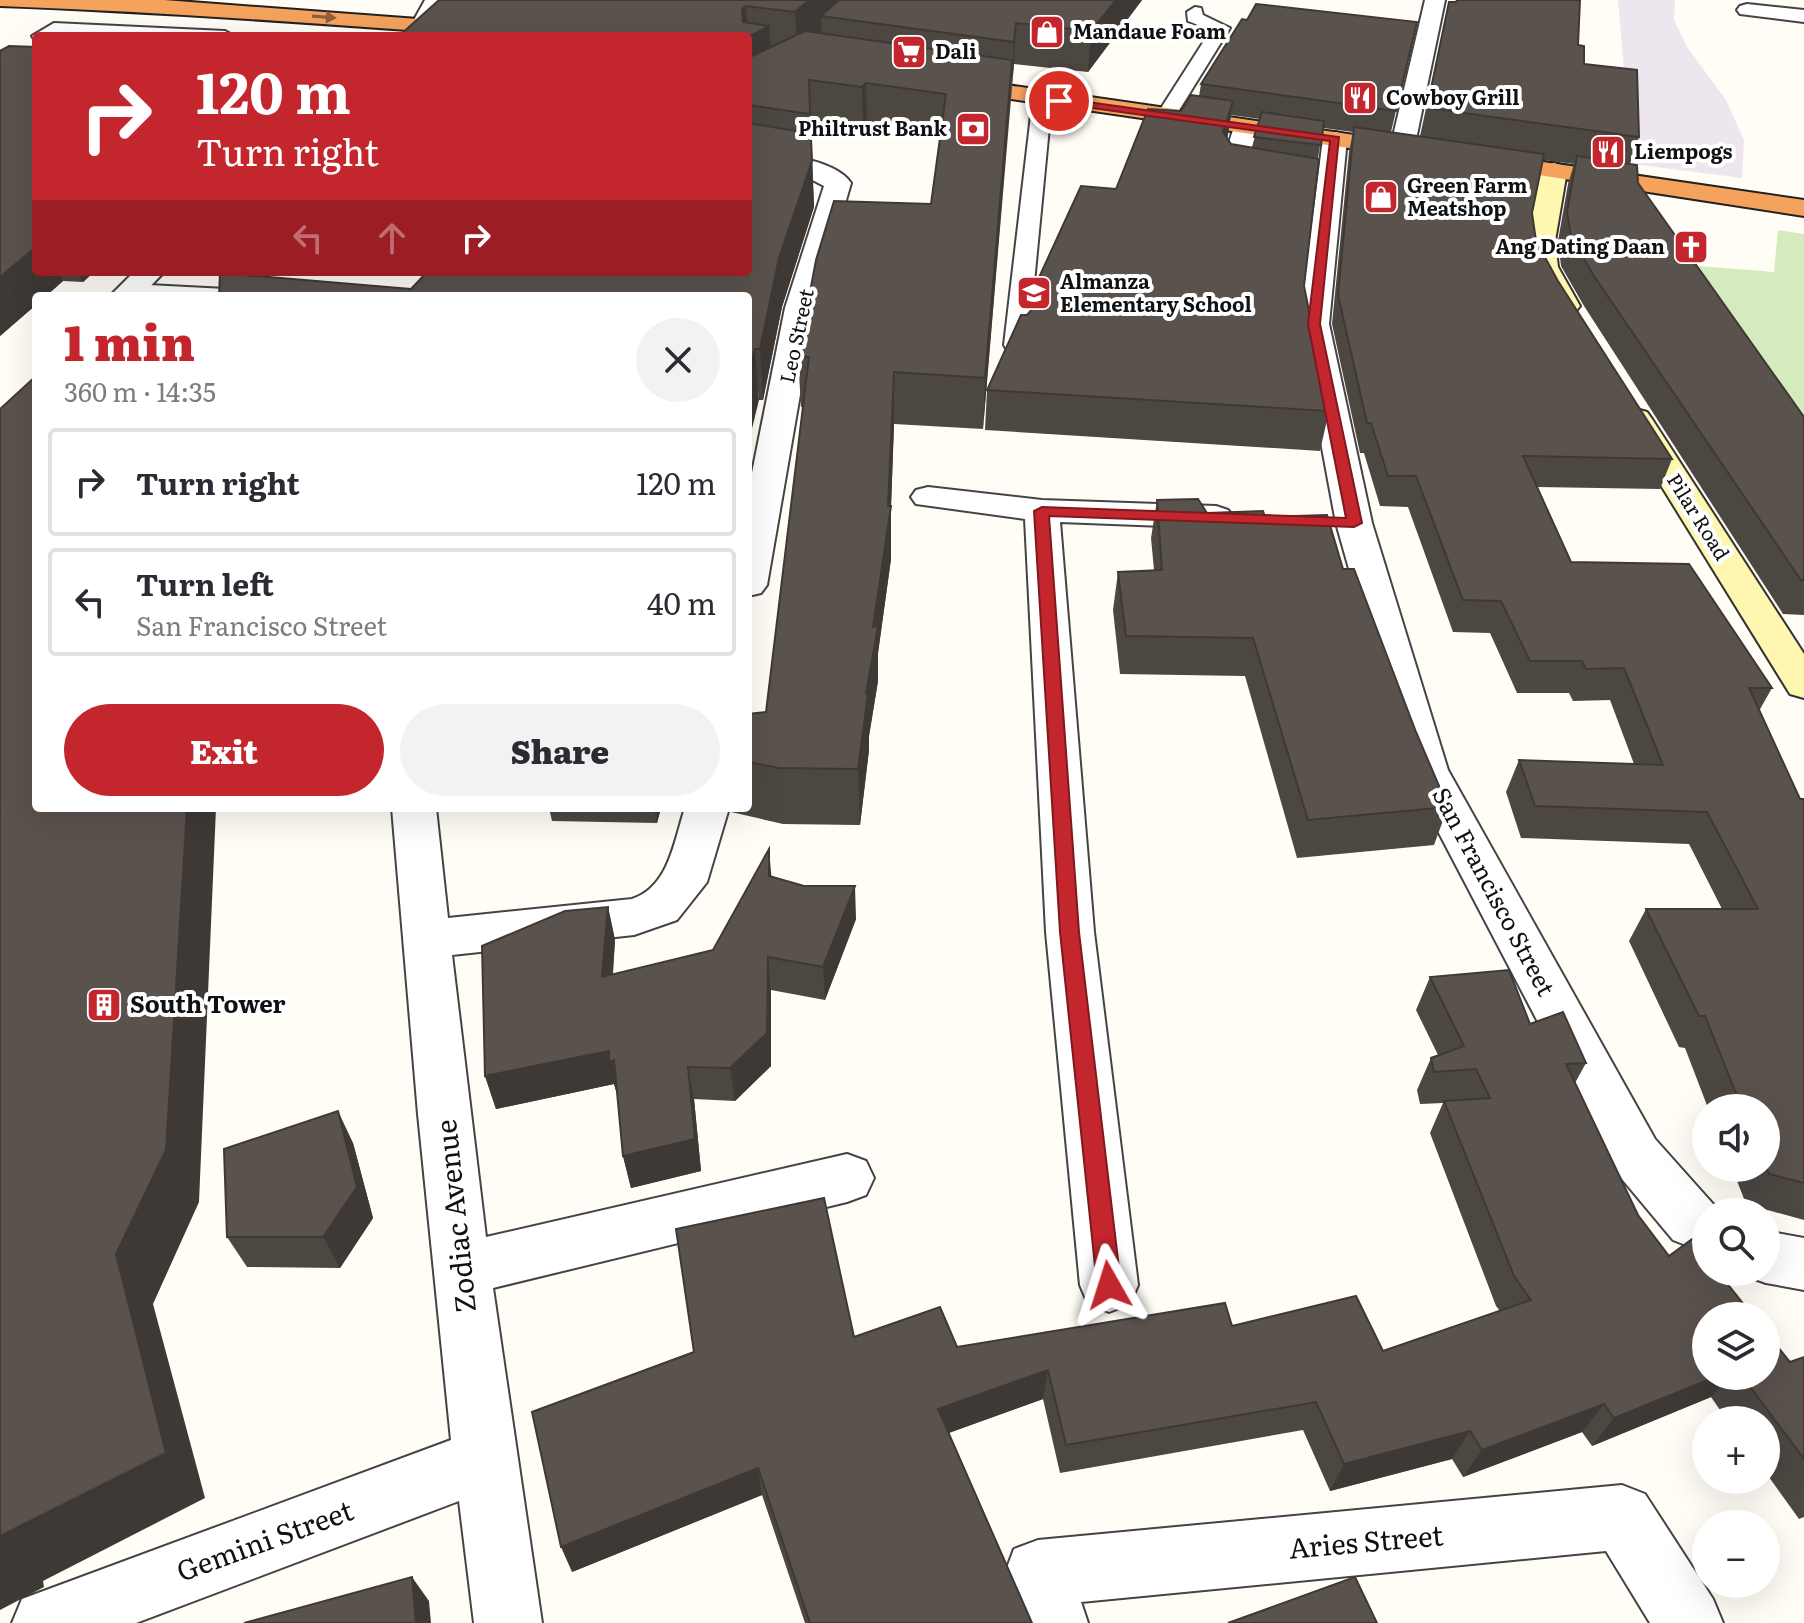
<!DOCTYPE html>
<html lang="en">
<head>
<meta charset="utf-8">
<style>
	:root { --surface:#fff; --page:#f2f2f3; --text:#2b2b33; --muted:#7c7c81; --line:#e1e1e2; --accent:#c4262e }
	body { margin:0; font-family:Literata,serif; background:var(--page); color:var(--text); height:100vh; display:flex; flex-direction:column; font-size:30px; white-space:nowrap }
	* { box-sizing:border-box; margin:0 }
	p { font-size:26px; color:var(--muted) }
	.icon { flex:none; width:44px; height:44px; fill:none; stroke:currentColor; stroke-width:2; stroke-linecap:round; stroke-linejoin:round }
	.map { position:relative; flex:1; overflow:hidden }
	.drawer { position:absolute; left:32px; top:292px; width:720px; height:520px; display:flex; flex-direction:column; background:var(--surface); border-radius:8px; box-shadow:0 8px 32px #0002 }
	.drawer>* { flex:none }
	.hud { position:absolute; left:32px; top:32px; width:720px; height:244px; border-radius:8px; box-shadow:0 8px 32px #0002; background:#c4262e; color:#fff; overflow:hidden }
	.controls { position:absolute; left:1692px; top:1094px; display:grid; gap:16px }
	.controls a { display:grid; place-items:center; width:88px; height:88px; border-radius:50%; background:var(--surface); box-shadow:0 8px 32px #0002; font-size:40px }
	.pin { position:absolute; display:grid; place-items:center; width:68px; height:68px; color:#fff; margin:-34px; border:4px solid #fff; border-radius:50%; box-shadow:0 2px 8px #0007 }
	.me { position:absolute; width:88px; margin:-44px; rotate:354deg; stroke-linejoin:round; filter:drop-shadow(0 0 6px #0008) }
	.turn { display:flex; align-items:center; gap:28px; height:168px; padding:0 32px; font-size:36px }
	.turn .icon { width:104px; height:104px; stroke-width:2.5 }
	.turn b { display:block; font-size:56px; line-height:68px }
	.lanes { display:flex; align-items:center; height:76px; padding:0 32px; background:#0003; justify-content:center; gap:40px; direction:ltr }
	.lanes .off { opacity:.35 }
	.round { display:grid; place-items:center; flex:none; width:84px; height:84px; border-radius:42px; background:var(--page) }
	.head { display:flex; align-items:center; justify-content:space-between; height:136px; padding:0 32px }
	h1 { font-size:48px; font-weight:800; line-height:60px; color:var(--accent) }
	.button { display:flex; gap:16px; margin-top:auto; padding:16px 32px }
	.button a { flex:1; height:92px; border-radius:48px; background:var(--accent); color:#fff; font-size:32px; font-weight:800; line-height:92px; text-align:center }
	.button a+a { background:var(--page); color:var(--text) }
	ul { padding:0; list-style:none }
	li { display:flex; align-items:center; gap:24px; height:108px; margin:0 16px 12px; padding:0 16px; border:4px solid var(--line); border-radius:8px }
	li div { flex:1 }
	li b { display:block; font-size:30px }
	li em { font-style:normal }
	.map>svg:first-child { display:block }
</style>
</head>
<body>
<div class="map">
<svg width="1804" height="1623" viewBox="0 0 1804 1623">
	<rect width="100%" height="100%" fill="#fffdf5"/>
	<polygon fill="#eee6ef" points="1618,0 1675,0 1674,20 1687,47 1726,100 1744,140 1742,178 1632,164"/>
	<polygon fill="#d5ebbd" points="1778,230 1804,234 1804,427 1721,325 1699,266 1774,272"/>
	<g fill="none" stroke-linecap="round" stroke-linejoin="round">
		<g stroke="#444" stroke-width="4">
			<g id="lane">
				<polygon points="425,0 441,0 423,36 405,36"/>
				<polygon points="1195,7 1201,8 1203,15 1230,28 1173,120 1159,120 1156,116 1211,30 1188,21 1187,12"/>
				<polygon points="54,23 225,31 234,36 57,33 36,36 35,40 32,36"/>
				<polygon points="1059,95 1068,101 1050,117 1028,345 1025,350 1007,350 1004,345 1031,115 1052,97"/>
				<polygon points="129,284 226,289 234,291 238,296 121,296 117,291 121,286"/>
			</g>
		</g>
		<g stroke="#444" stroke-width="4">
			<g id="street">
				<polygon points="1425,0 1445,0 1414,149 1411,154 1393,154 1390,149"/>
				<polygon points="1747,4 1804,10 1804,22 1740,14 1737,10 1740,6"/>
				<path d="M1246,120L1254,122L1258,127L1246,167L1273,173L1277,178L1273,183C1257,187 1231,184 1220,170L1234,127L1238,122Z"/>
				<polygon points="1335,132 1344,134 1347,139 1329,324 1372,523 1448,770 1655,1139 1713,1204 1726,1210 1706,1212 1706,1253 1673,1240 1617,1173 1406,770 1336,523 1299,324 1323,139 1326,134"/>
				<path d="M748,150C776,154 834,158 851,183L815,308L767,585L761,593L748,596V493L785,308L824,186L799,173L748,164Z"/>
				<polygon points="134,272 164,272 141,296 110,296"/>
				<polygon points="928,487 1042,500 1216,506 1228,510 1234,517 1228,524 1216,528 1060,522 1094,932 1138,1285 1130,1304 1109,1312 1088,1304 1080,1285 1046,932 1025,519 916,504 911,497 916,490"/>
				<path d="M392,808H436L448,918L632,899C669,887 674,841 685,808H729L707,882L677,920L634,935L452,955L486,1237L847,1154L866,1161L874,1178L866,1195L847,1202L493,1288L542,1623H474L459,1501L136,1623H12L22,1599L451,1440L418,1114Z"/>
				<polygon points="1766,1231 1804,1238 1804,1290 1766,1283 1746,1276 1744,1272 1766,1272"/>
				<polygon points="1622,1485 1645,1494 1713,1599 1723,1623 1650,1623 1606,1551 1081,1602 1088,1623 1020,1623 1005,1573 1014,1549 1038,1540"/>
			</g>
		</g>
		<g stroke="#333" stroke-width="4">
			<g id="secondary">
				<path d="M1554,163L1563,166L1567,171L1555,241L1558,267L1580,306L1575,312L1565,315L1555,312C1517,257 1529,231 1541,171L1545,166Z"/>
				<polygon points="1636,409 1647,412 1652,419 1804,654 1804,698 1790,694 1620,419 1625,412"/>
			</g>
		</g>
		<g stroke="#222" stroke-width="4">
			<g id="highway">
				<path d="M0,0H164L418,19L473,18L483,24C474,35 423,32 407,30C271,20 136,11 0,6Z"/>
				<polygon points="951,77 1410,143 1419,145 1422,150 1419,155 1410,157 943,89 940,84 943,79"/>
				<polygon points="1482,153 1804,200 1804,216 1473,165 1470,160 1473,155"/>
			</g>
		</g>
		<use href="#lane" fill="#fff" fill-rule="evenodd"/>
		<use href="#street" fill="#fff" fill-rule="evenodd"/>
		<use href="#secondary" fill="#fff6b0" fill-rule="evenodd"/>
		<use href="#highway" fill="#f5a25d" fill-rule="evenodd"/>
	</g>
	<g fill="#4d4742" fill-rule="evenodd">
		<polygon points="439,0 1142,0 1088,72 1014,64 983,429 894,424 891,507 891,559 878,653 878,681 869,736 869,750 860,825 783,824 731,812 730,808 748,808 748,714 766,712 803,407 801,407 798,356 931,204 940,137 867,126 863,130 811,123 814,207 782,307 763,400 759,400 748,296 411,289 748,272 748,36"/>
		<path d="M1449,2L1578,45L1584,64L1639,137L1630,164L1638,183L1804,417V615L1783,614L1584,306L1561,266L1558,241L1568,184L1574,164L1543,160L1532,213L1536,241L1558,281L1672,459L1660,489L1537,487L1571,562L1772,688L1759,711L1800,799H1804V1220L1746,1204L1732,1168H1766V1108H1708L1685,1048L1679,1047L1629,941L1646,909H1722L1689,844L1521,838L1506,792L1519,760L1634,764L1610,700L1573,701L1569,693H1517L1490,633L1453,632L1408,507L1380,506L1364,453H1360L1332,324L1349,152L1353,132L1323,128L1318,158L1304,286L1329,411L1320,451L985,430L987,390L1027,315L1033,308L1116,189L1181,111L1199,96L1201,84L1417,22L1391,132L1420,136ZM1231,115L1260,119L1252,148L1231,144L1227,138Z"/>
		<polygon points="0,51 36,272 94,272 83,282 63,281 0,336"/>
		<polygon points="1157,500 1207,513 1265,517 1343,569 1448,807 1434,845 1297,858 1245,676 1120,674 1113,610 1118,572 1154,570 1151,538"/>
		<polygon points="549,808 661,808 657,823 552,821"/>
		<polygon points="772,876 856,919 825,1000 771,990 771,1066 735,1101 694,1099 701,1171 631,1188 623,1156 617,1094 614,1084 496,1109 485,1076 608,907 615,940 613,974 713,950"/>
		<polygon points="1430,977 1530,1024 1586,1063 1575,1083 1706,1376 1766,1376 1790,1362 1804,1357 1804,1517 1799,1519 1766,1473 1766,1420 1727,1420 1711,1397 1592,1446 1582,1432 1463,1477 1452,1459 1330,1491 1303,1430 1060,1473 1043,1399 949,1433 1032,1623 805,1623 762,1495 572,1572 854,1337 957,1347 1232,1326 1383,1351 1500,1311 1496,1306 1430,1133 1443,1103 1420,1104 1417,1090 1431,1058 1438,1055 1416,1010"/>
		<polygon points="353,1143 373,1218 340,1268 247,1267 227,1237"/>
	</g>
	<g fill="#3f3936">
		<polygon points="809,0 844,0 821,16 822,30 797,53 795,12"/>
		<polygon points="1116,0 1142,0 1088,72 1091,31"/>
		<polygon points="746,6 748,36 744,36 742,9"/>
		<polygon points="1016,23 1014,64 1012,84 1014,42"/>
		<polygon points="769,26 772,68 748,80 748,37"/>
		<polygon points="1012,60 1010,103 983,429 985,378"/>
		<polygon points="866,83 867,126 863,130 862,87"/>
		<polygon points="1233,101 1228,135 1218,166 1223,132"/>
		<polygon points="812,161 814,207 782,307 763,400 760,349 779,258"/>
		<polygon points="36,247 36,272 59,272 63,281 46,296 36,296 36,305 0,336 0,277"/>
		<polygon points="78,272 94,272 83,282"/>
		<polygon points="755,349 759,400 748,445 748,376"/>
		<polygon points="894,372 894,424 891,507 891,559 878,653 878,681 869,736 869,750 860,825 858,769 866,694 888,506"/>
		<polygon points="187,808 216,808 199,1202 153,1304 205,1498 43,1581 44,1587 0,1610 0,1536"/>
		<polygon points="654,808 661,808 657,823"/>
		<polygon points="769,849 772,883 769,876"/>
		<polygon points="855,886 856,919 825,1000 823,967"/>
		<polygon points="608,907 615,940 610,1010 602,977"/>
		<polygon points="768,957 771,990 771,1066 735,1101 730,1068"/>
		<polygon points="609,1051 614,1060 617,1094 614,1084 496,1109 485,1076"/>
		<polygon points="688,1067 694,1099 701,1171 631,1188 623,1156"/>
		<polygon points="338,1111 353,1143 373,1218 340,1268 323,1237"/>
		<polygon points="1048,1370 1043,1399 937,1437 938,1409"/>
		<polygon points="1718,1376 1730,1376 1711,1397 1592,1446 1614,1418"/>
		<polygon points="1604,1404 1582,1432 1463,1477 1482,1450"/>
		<polygon points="1470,1431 1452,1459 1330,1491 1344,1464"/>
		<polygon points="758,1468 762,1495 572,1572 561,1547"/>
		<polygon points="412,1577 429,1601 431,1623 416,1623"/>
	</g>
	<g fill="#5a524d" stroke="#3f3936" stroke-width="2">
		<polygon points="439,0 809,0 795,12 746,6 742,9 743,22 769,26 748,37 399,36"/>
		<polygon points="839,0 1116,0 1091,31 1016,23 1014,42 821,16"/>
		<polygon points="1457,0 1580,0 1578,45 1584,46 1584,64 1637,70 1639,137 1427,108 1449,2 1456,2"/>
		<polygon points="1256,4 1417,22 1396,111 1201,84 1242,19 1247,20"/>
		<polygon points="805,31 1012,60 985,378 894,372 888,506 891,506 873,627 878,626 866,694 868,694 858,769 778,768 748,762 748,714 766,712 809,357 798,356 816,260 834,201 931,204 946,94 866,83 862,87 809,80 810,114 748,105 748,58"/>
		<polygon points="9,46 36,47 36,247 0,277 0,51"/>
		<polygon points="1191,95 1233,101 1223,132 1231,144 1319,159 1304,286 1329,411 987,390 1021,315 1027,315 1033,308 1036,284 1081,186 1116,189 1148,109 1181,111"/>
		<polygon points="1262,112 1324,121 1321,145 1254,137"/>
		<polygon points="748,123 796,131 811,139 812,161 779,258 760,349 755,349 748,376 748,296 219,296 220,273 411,289 427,272 748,272"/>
		<polygon points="1354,127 1544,154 1532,213 1536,241 1558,281 1672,459 1523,456 1571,562 1689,564 1772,688 1749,688 1800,799 1804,799 1804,1183 1769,1174 1766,1167 1766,1108 1742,1108 1705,1016 1699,1016 1646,909 1758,909 1707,812 1535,806 1519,760 1663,765 1624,668 1586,669 1582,661 1530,661 1501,601 1463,600 1416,476 1388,476 1371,423 1367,423 1338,295"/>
		<polygon points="1577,156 1637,165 1638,183 1804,417 1804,580 1801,580 1594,276 1571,236 1567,212"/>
		<polygon points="36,376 36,808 187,808 166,1150 116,1254 166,1453 0,1536 0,409"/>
		<polygon points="1198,499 1207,513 1263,511 1265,517 1327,515 1343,569 1354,569 1416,732 1448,807 1308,820 1253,638 1126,636 1118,572 1162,570 1157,500"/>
		<polygon points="769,849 769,876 804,886 855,886 823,967 768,957 767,1033 730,1068 688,1067 695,1139 623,1156 614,1060 609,1062 609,1051 485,1076 482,946 565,911 608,907 602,977 713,950"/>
		<polygon points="1509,970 1530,1024 1563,1012 1586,1063 1566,1064 1638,1215 1669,1256 1692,1239 1706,1256 1706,1272 1718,1272 1753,1316 1706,1316 1706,1376 1718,1376 1614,1418 1604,1404 1482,1450 1470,1431 1344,1464 1316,1402 1066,1445 1048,1370 938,1409 1032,1623 810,1623 758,1468 561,1547 532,1412 694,1352 676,1229 824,1198 854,1337 940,1307 957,1347 1225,1303 1232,1326 1356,1296 1383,1351 1531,1300 1514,1276 1444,1101 1490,1098 1476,1069 1434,1072 1431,1058 1464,1046 1430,977"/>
		<polygon points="338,1111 357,1187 323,1237 227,1237 224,1149"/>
		<polygon points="1766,1332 1790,1362 1804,1357 1804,1459 1742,1376 1766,1376"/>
		<polygon points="412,1577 416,1623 244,1623"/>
		<polygon points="1355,1577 1377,1623 1228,1623"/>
	</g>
	<defs><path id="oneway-solid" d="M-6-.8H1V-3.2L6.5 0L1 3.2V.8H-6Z" transform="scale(2)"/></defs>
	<use fill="#8e613b" href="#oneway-solid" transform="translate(324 17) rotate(4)"/>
	<polygon fill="#c4262e" stroke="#7f191e" stroke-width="2" points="1059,98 1339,137 1320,324 1362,523 1354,527 1049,516 1079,932 1121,1285 1118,1292 1109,1296 1101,1292 1097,1285 1060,932 1034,511 1042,507 1346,518 1308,324 1330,141 1056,103"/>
	<defs>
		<g id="shop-square" transform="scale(1.8)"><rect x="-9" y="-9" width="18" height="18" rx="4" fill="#c4262e" stroke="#fff"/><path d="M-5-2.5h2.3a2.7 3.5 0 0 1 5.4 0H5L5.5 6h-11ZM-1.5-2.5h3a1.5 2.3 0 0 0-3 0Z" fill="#fff"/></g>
		<g id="supermarket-square" transform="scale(1.8)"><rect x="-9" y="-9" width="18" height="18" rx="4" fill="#c4262e" stroke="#fff"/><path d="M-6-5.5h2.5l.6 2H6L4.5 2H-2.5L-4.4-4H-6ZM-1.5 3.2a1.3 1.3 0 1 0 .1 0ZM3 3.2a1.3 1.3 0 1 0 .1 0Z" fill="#fff"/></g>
		<g id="restaurant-square" transform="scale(1.8)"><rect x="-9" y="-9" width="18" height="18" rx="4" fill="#c4262e" stroke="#fff"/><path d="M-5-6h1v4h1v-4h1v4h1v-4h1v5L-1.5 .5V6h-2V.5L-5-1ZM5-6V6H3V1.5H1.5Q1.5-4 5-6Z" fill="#fff"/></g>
		<g id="bank-square" transform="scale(1.8)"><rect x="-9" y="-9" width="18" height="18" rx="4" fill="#c4262e" stroke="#fff"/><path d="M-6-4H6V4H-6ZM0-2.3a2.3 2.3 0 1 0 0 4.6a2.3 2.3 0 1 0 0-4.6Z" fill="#fff"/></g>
		<g id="church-square" transform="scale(1.8)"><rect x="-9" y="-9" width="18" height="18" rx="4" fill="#c4262e" stroke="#fff"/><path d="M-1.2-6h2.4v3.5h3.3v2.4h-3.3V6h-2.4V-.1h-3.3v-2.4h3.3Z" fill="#fff"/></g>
		<g id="school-square" transform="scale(1.8)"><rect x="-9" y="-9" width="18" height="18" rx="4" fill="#c4262e" stroke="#fff"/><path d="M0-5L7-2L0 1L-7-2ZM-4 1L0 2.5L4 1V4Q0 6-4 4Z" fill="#fff"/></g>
		<g id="building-square" transform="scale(1.8)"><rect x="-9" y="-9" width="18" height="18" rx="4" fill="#c4262e" stroke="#fff"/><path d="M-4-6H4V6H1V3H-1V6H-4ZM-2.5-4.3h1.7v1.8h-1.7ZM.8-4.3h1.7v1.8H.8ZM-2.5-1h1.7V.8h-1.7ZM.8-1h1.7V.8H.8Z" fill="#fff"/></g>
	</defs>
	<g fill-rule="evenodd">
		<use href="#shop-square" x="1047" y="32"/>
		<use href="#supermarket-square" x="909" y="52"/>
		<use href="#restaurant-square" x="1360" y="98"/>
		<use href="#bank-square" x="973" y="129"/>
		<use href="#restaurant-square" x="1608" y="152"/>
		<use href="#shop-square" x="1381" y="197"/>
		<use href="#church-square" x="1691" y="247"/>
		<use href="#school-square" x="1034" y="293"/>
		<use href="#building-square" x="104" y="1005"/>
	</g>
	<g text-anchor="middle" stroke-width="8" stroke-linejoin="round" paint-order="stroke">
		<g font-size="20" font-weight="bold" fill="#111" stroke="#fff" text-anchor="start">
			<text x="1073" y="39">Mandaue Foam</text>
			<text x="935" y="59">Dali</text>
			<text x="1386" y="105">Cowboy Grill</text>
			<text x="947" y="136" text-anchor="end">Philtrust Bank</text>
			<text x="1634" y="159">Liempogs</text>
			<text x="1407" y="193">Green Farm<tspan x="1407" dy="23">Meatshop</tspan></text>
			<text x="1665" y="254" text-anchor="end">Ang Dating Daan</text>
			<text x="1060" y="289">Almanza<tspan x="1060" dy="23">Elementary School</tspan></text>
		</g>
		<g font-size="20" fill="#111" stroke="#fff">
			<text transform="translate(797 336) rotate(-78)" y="7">Leo Street</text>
			<text transform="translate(1698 517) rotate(58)" y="7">Pilar Road</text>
		</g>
		<g font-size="24" fill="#111" stroke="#fff">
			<text transform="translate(1493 892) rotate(62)" y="8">San Francisco Street</text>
		</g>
		<g font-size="24" font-weight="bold" fill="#111" stroke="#fff" text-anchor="start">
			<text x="130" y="1013">South Tower</text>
		</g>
		<g font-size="28" fill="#111" stroke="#fff">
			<text transform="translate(456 1216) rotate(-96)" y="10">Zodiac Avenue</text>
			<text transform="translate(265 1541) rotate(-20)" y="10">Gemini Street</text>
			<text transform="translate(1366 1542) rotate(-5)" y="10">Aries Street</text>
		</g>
	</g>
</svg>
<div class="controls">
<a><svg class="icon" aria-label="sound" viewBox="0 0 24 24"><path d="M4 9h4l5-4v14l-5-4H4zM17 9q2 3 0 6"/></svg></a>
<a><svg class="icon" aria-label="search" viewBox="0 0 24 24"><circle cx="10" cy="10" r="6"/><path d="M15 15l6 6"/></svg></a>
<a><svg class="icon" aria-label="layers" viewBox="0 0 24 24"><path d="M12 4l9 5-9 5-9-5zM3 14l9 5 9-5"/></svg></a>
<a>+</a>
<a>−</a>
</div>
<div class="pin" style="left:1059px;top:101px;background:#d93025"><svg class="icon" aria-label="arrive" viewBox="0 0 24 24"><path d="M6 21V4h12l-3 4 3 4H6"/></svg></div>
<svg class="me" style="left:1109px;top:1285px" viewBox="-20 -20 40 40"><path d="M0-17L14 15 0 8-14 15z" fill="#c4262e" stroke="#fff" stroke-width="4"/></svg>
<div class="hud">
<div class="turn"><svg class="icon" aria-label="right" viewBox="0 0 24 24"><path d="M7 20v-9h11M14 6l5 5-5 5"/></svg><div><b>120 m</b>Turn right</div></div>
<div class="lanes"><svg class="icon off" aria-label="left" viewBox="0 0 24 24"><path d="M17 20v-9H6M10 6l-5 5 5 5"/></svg><svg class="icon off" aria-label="ahead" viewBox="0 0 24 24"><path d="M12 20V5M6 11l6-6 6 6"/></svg><svg class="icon" aria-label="right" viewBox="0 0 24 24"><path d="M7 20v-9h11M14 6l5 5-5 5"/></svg></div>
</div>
<section class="drawer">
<div class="head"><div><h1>1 min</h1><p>360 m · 14:35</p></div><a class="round"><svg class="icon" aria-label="close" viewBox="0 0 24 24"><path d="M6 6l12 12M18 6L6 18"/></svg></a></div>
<ul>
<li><svg class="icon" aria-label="right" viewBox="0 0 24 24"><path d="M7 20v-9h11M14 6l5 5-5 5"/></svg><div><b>Turn right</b></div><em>120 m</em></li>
<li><svg class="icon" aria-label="left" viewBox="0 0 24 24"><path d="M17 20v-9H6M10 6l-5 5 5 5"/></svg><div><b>Turn left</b><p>San Francisco Street</p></div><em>40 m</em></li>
</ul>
<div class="button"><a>Exit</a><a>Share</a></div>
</section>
</div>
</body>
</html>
